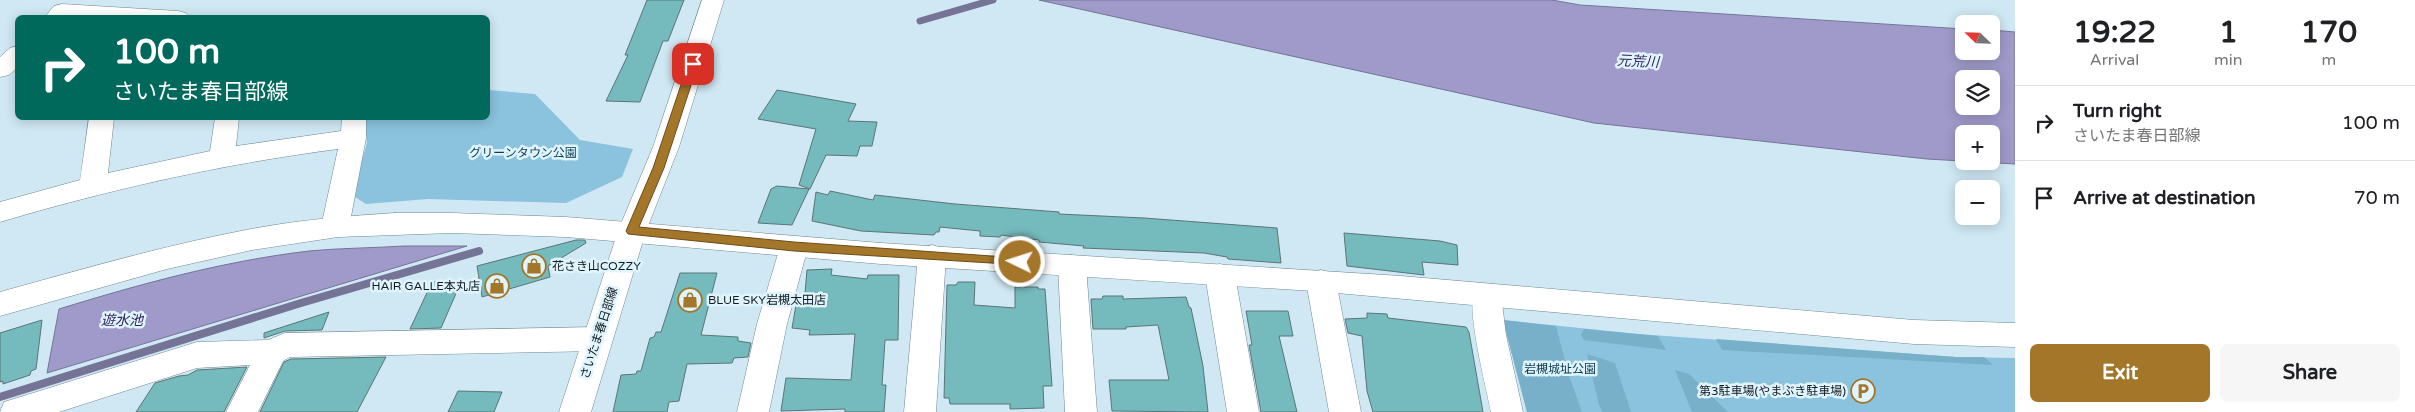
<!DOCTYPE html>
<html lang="en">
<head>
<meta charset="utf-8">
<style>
	:root { --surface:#fff; --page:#f6f6f6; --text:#202124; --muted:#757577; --line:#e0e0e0; --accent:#a47629 }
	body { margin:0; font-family:"Varela Round","Noto Sans JP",sans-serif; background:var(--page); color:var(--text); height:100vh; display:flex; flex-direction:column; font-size:19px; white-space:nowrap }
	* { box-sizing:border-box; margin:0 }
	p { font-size:16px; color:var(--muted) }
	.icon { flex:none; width:28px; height:28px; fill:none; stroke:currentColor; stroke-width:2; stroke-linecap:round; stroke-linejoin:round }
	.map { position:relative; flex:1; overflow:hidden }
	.sheet { display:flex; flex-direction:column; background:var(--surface); width:400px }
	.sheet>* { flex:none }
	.banner { position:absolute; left:15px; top:15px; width:475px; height:105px; border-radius:8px; box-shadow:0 2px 12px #0003; background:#00695c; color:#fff; overflow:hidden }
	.needle { width:32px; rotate:293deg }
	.tools { position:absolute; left:1955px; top:15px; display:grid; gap:10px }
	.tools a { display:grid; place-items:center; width:45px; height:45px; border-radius:8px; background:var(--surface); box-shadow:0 2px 12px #0003; font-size:25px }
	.pin { position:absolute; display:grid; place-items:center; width:42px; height:42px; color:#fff; margin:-21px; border-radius:10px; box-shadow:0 2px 8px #0006 }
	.me { position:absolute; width:55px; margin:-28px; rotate:274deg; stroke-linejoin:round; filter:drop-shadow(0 0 4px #0008) }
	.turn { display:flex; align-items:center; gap:18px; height:105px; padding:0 15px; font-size:22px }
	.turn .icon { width:65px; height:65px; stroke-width:2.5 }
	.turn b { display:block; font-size:35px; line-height:42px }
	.eta { display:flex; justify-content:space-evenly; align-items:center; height:85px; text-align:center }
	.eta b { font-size:30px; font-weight:700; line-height:35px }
	.primary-button { display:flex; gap:10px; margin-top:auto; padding:10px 15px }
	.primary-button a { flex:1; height:58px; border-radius:8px; background:var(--accent); color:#fff; font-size:20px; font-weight:700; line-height:58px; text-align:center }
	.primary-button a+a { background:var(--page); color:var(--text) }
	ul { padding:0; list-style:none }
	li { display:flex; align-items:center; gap:15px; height:75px; padding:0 15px; border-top:1px solid var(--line) }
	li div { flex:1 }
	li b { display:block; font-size:19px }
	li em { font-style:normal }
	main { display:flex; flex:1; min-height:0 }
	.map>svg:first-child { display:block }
</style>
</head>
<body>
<main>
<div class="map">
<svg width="2015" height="412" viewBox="0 0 2015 412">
	<rect width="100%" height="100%" fill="#cfe8f4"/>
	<g fill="#8bc2dd">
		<polygon points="488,90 535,94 580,140 633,149 622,177 566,203 428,199 366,204 352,195 367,143 365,118 488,118"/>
		<polygon points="1503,320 1638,334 1956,357 2015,358 2015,412 1527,412"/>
	</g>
	<g fill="#78b0ca">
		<polygon points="1503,320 1556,326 1568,373 1582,412 1527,412"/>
		<polygon points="1584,329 1658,336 1666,350 1584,340 1581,335"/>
		<polygon points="1716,339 1956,357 1984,357 1993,365 1722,350"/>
		<polygon points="1587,354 1615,363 1631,412 1603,412 1599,405"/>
		<polygon points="1675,370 1689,374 1728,412 1692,412"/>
	</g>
	<g fill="#a09aca" stroke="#757497" fill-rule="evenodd">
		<path d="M1039,0H1552L1580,5L1964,29V51H1991V30L2015,32V164L1927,159L1594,123ZM1964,79H1991V106H1964ZM1964,134H1991V161H1964Z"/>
		<path d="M404,246H467L47,373L59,309C140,284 224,261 309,251C340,248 373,248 404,246Z"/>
	</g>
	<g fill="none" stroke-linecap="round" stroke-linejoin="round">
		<polyline stroke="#757497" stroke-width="7" points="920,21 993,0"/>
		<polyline stroke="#757497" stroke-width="8" points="0,397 301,303 479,251"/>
	</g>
	<g fill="#75babd" stroke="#5a7576">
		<polygon points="647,0 684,0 668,41 663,41 640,102 606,101 628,55 625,55"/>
		<polygon points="777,90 856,104 848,121 877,122 872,146 860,146 857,156 826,155 810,189 799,185 816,129 758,119"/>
		<polygon points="777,186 809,189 792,225 758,223 771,189"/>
		<polygon points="830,191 873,200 875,195 955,204 1059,212 1059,214 1144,218 1277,228 1281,263 1228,259 1227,257 1204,253 1083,248 1084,246 1039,242 1039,240 1001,235 1000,237 980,236 980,231 940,227 939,232 936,232 934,235 861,231 812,221 816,192 828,195"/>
		<polygon points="1344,233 1440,241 1457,245 1458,265 1422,262 1424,275 1347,266"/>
		<polygon points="576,240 585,240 586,243 548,266 550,277 482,297 477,266"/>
		<polygon points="832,269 831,275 867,279 868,275 899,275 898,340 885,340 882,385 886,385 884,412 845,412 845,409 781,411 786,378 851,380 855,334 809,335 810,330 792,328 796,305 805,293 807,270"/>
		<polygon points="680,273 717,273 701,335 738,337 738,341 751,343 748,357 734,358 732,363 687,364 679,401 669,402 667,412 613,412 621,375 636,374 637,371 641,371 650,338 654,337 656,332 661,332"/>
		<polygon points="432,282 461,282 441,328 410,329"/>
		<polygon points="958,282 975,282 974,305 1015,308 1015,287 1038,287 1038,289 1045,289 1052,386 1043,386 1044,408 1010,409 1010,404 950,404 949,398 944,398 947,285 956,285"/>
		<polygon points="1103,296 1123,296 1123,299 1186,297 1189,307 1191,308 1203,366 1208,412 1112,411 1109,380 1169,380 1158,325 1126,327 1126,329 1093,329 1091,299 1102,299"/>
		<polygon points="1246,311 1288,311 1293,336 1279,336 1297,412 1261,412 1249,345 1252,345"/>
		<polygon points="329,312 322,330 285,331 264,338 264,333"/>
		<polygon points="1367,313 1387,314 1388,318 1466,327 1469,332 1483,412 1373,412 1367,391 1362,336 1348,333 1345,319 1367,318"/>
		<polygon points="42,320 36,369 31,371 30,375 3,384 3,381 0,382 0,333"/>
		<polygon points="386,357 357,412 260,412 284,362 291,359"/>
		<polygon points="247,367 224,412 136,412 155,383 179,376 188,375 197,370"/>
		<polygon points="458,391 502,392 494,412 448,412"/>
	</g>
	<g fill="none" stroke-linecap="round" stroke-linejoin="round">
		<g stroke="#708793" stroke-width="1">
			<g id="street">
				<polygon points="62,4 178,11 186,13 189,18 44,18 54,6"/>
				<polygon points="18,46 18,67 9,75 0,77 0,57 10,48"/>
				<path d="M89,118H114L108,173L210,151L215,118H239L236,146L341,131L342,118H366V138L349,227L345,234L335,237L325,234L321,227L338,149C223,164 111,189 0,222V202L80,180Z"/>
				<polygon points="794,237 804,240 808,247 787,324 769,412 737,412 757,324 780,247 784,240"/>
				<polygon points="932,245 942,248 946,256 936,412 904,412 918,256 922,248"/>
				<polygon points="1072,255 1082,258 1086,266 1097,412 1065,412 1058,266 1062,258"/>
				<polygon points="1220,264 1230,267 1235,275 1259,412 1227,412 1205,275 1210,267"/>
				<polygon points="1321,270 1331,273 1336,281 1361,412 1329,412 1306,281 1311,273"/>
				<path d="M1486,284L1497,287L1501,295L1506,335L1523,412H1491C1486,386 1465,307 1475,287Z"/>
				<polygon points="598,327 609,330 613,339 609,348 598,351 290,357 283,361 258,412 226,412 250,365 197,368 59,412 0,412 4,402 197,342 268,340 285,333"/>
			</g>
		</g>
		<g stroke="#708793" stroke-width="1">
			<path id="secondary" d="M395,213H452L566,217L881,243L1401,276L1914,320L2015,323V347L1914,344L1314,291L881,264L566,237L452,233L338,237L252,250L167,269L0,316V292C83,269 166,245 251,229C299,220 347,216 395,213Z"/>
		</g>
		<g stroke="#708793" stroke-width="1">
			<polygon id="primary" points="702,0 724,0 679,147 646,231 591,412 559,412 618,231 653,147"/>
		</g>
		<use href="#street" fill="#fff" fill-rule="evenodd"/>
		<use href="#secondary" fill="#fff" fill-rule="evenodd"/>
		<use href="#primary" fill="#fff" fill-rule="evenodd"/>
	</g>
	<polygon fill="#a47629" stroke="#6b4d1b" points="693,61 698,64 664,168 639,227 794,242 1020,258 1026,262 1024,265 794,251 628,234 626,231 653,168 688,64"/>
	<defs>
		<g id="shop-ring" transform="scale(1.25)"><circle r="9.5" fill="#e0f4fe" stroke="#a47629" stroke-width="1.5"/><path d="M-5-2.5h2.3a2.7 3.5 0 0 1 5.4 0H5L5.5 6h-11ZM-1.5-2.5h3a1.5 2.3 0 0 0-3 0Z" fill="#a47629"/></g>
		<g id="parking-ring" transform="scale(1.25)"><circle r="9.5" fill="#e0f4fe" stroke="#a47629" stroke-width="1.5"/><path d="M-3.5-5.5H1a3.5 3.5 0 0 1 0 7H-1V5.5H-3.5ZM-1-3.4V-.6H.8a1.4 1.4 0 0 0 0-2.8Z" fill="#a47629"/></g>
	</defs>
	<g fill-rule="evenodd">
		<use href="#shop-ring" x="534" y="266"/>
		<use href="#shop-ring" x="497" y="286"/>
		<use href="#shop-ring" x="690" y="300"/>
		<use href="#parking-ring" x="1863" y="391"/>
	</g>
	<g text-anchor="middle" stroke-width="5" stroke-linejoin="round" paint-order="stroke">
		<g font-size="12" fill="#093a4e" stroke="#e0f4fe">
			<text x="523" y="157">グリーンタウン公園</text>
			<text x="1560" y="373">岩槻城址公園</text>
		</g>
		<g font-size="12" fill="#121b1f" stroke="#e0f4fe" text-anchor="start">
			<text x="552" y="270">花さき山COZZY</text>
			<text x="480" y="290" text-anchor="end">HAIR GALLE本丸店</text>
			<text x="708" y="304">BLUE SKY岩槻太田店</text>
			<text x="1846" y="395" text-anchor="end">第3駐車場(やまぶき駐車場)</text>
		</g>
		<g font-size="12" fill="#121b1f" stroke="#e0f4fe">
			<text transform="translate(599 333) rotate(-72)" y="4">さいたま春日部線</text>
		</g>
		<g font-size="14" font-style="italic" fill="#32235e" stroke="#e0f4fe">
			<text transform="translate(1638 61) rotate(3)" y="5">元荒川</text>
			<text x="122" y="325">遊水池</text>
		</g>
	</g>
</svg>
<div class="tools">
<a><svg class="needle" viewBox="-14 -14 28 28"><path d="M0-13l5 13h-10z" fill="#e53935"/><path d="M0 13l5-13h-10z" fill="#757577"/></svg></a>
<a><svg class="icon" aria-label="layers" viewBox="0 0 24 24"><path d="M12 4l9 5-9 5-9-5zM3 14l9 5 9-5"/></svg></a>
<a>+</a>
<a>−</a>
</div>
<div class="pin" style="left:693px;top:64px;background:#d93025"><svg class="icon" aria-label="arrive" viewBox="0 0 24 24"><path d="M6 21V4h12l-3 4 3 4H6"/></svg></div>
<svg class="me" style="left:1020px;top:262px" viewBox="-20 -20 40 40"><circle r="17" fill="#a47629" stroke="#fff" stroke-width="3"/><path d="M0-11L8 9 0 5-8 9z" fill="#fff"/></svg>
<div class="banner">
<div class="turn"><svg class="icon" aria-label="right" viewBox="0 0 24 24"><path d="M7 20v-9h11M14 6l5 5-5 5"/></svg><div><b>100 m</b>さいたま春日部線</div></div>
</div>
</div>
<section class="sheet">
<div class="eta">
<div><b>19:22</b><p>Arrival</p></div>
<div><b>1</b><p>min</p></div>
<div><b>170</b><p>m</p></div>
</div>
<ul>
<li><svg class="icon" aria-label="right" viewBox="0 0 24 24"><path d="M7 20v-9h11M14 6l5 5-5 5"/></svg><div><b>Turn right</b><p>さいたま春日部線</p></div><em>100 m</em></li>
<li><svg class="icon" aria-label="arrive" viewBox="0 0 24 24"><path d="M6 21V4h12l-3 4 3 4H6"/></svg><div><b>Arrive at destination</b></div><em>70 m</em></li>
</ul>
<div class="primary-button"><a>Exit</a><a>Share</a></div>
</section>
</main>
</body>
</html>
